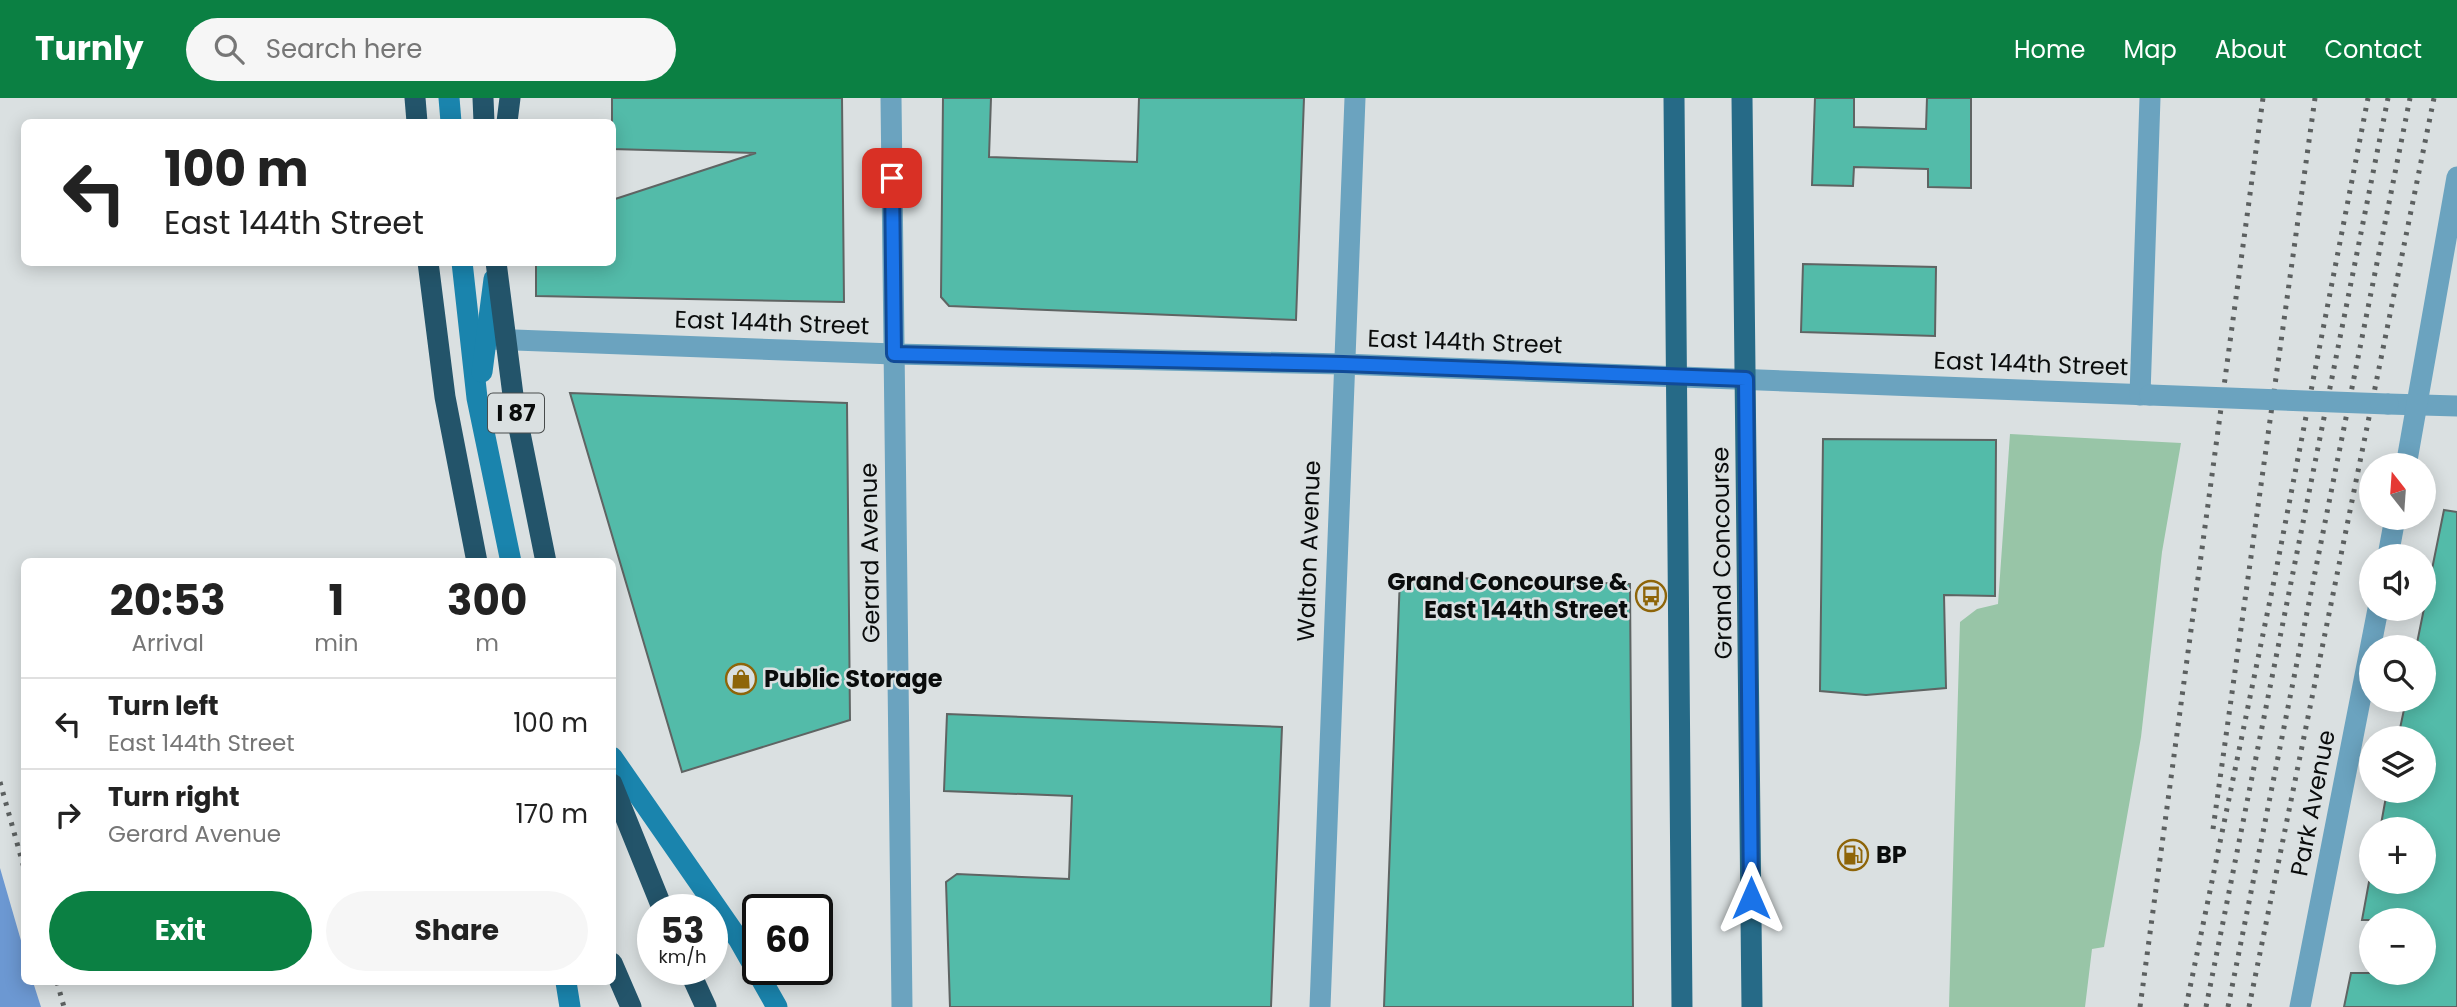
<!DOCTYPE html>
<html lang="en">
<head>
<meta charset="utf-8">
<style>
	:root { --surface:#fff; --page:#f6f6f6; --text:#222; --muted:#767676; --line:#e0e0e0; --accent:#0b8043 }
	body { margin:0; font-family:Poppins,sans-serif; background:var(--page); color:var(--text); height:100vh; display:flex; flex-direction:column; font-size:26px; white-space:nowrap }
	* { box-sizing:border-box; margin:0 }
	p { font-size:23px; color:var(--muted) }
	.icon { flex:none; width:38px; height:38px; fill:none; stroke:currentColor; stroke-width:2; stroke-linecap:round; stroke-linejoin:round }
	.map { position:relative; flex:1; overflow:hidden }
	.sheet { position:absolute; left:21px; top:460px; width:595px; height:427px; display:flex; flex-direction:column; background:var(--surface); border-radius:10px; box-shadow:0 4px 18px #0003 }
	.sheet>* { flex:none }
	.top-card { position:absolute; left:21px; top:21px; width:595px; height:147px; border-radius:10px; box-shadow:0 4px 18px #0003; background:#fff; color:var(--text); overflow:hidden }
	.needle { width:46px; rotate:343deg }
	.controls { position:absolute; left:2359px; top:355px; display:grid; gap:14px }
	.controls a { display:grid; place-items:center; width:77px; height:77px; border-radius:50%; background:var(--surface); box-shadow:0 4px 18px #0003; font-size:35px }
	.speed { position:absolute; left:637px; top:796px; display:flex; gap:14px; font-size:35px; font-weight:700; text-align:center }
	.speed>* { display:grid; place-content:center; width:91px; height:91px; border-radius:50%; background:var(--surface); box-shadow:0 4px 18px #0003; line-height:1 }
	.speed small { font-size:18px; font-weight:400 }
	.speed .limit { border:4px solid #111; border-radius:10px; background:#fff; color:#111 }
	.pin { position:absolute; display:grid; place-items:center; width:60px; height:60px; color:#fff; margin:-30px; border-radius:14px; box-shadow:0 4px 10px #0006 }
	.me { position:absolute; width:77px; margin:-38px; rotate:0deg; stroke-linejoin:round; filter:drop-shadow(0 0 5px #0008) }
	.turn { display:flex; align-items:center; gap:24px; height:147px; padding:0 28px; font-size:32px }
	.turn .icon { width:91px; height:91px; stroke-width:2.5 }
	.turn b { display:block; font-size:49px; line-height:60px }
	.eta { display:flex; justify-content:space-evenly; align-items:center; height:119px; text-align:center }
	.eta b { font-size:42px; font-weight:700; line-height:49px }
	.cta { display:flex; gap:14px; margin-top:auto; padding:14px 28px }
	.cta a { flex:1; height:80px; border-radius:42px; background:var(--accent); color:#fff; font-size:28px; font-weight:700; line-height:80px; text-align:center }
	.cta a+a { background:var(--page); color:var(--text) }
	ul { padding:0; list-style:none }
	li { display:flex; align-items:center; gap:21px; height:91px; padding:0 28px; border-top:2px solid var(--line) }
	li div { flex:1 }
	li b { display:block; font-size:26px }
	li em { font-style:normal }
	header { display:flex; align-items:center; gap:42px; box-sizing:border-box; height:98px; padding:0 35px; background:var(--accent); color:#fff }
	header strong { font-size:33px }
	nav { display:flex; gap:38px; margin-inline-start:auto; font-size:24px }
	.search { width:490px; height:63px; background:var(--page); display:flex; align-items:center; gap:18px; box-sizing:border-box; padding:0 24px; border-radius:38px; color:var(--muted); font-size:26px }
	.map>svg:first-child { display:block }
</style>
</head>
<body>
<header>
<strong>Turnly</strong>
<div class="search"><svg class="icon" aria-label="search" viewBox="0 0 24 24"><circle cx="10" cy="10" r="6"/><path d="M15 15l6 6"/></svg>Search here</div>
<nav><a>Home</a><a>Map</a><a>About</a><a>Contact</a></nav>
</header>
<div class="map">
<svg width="2457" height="909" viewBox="0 0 2457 909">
	<rect width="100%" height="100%" fill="#dae0e1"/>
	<polygon fill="#98c5a7" points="2010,336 2181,345 2162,454 2141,639 2104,849 2092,851 2085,909 1949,909 1960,524 1977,511 1998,506"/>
	<polygon fill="#6c98d2" points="0,770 24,853 24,884 33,884 41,909 0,909"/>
	<g fill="#53bba9" stroke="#5f6463" stroke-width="2">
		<polygon points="612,0 842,0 844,204 536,198 536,164 612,164 612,102 756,55 612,51"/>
		<polygon points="943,0 991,0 989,59 1137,64 1139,0 1304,0 1296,222 949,208 941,199"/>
		<polygon points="1815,0 1854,0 1854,29 1926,31 1927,0 1971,0 1971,90 1928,89 1928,71 1854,69 1853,88 1812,87"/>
		<polygon points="1803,166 1936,169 1935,238 1801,234"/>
		<polygon points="570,295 847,305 850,622 682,674"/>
		<polygon points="1823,341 1996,342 1995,498 1944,497 1946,590 1866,597 1820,593"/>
		<polygon points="2444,412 2457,414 2457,909 2344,909 2351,875 2424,875 2424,822 2362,822 2369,784 2424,784 2424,732 2380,732 2387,693 2424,693 2424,640 2398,640 2406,602 2424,602 2424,550 2416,550"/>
		<polygon points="1400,478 1630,486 1633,909 1384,909"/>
		<polygon points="947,616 1282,629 1271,909 950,909 946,784 957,776 1069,781 1072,698 944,693"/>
	</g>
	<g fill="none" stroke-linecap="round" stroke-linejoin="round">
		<g stroke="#6ba3bf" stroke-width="21">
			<polyline points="891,0 902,909"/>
			<polyline points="487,241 894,256 1343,266 2150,297"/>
			<polyline points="2140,297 2150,0"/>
			<polyline points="2388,306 2457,308"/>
			<polyline points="2406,368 2457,79"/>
			<polyline points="2388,458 2395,420"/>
			<polyline points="1320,909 1355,0"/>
			<polyline points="2300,909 2378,511"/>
		</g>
		<g stroke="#1a84ad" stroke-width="21">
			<polyline points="449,0 451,24"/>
			<polyline points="462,164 477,300 511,464"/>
			<polyline points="482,274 494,181"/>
			<polyline points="612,659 739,842 777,909"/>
			<polyline points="566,884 570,909"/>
		</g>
		<g stroke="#266a87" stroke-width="21">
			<polyline points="1674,0 1682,909"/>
			<polyline points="1742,0 1752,909"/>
		</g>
		<g stroke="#23546a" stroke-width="21">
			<polyline points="415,0 417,24"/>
			<polyline points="483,0 484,24"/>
			<polyline points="507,24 510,0"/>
			<polyline points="428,164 445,299 477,464"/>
			<polyline points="612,686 663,812"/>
			<polyline points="612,865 631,909"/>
			<polyline points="689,872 706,909"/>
		</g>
		<g stroke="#5c6060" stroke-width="5" stroke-dasharray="3.5 7" stroke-linecap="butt">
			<polyline points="0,684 24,770"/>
			<polyline points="2213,731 2315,0"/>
			<polyline points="57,884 64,909"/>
			<polyline points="2140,909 2263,0"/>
			<polyline points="2186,909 2275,478 2368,0"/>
			<polyline points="2206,909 2388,0"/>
			<polyline points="2228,909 2410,0"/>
			<polyline points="2249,909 2434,0"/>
		</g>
		<polyline stroke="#6ba3bf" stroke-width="21" points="2150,297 2388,306"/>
		<polyline stroke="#23546a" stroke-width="21" points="496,164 514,305 546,464"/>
	</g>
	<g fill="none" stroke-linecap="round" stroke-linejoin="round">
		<g stroke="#114b97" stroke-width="18">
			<polyline id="route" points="892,80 894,256 1343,266 1746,281 1751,800"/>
		</g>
		<use href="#route" stroke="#1a73e8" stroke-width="12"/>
	</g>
	<defs>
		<g id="bus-ring" transform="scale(1.575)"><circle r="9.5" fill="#dae0e1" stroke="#8e6509" stroke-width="1.5"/><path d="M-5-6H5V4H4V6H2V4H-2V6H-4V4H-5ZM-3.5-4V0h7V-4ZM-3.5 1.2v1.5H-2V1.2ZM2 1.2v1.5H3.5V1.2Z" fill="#8e6509"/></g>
		<g id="shop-ring" transform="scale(1.575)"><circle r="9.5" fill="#dae0e1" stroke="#8e6509" stroke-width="1.5"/><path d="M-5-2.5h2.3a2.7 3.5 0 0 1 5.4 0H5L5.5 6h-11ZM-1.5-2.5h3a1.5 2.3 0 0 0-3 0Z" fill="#8e6509"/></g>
		<g id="fuel-ring" transform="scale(1.575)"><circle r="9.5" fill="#dae0e1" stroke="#8e6509" stroke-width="1.5"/><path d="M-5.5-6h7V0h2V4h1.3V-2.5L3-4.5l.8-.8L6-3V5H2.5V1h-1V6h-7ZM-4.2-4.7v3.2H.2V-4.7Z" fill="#8e6509"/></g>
	</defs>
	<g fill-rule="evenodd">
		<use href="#bus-ring" x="1651" y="498"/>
		<use href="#shop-ring" x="741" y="581"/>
		<use href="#fuel-ring" x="1853" y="757"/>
	</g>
	<g text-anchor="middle" stroke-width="5" stroke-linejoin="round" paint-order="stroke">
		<rect fill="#dae0e1" stroke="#484c4c" stroke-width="2" x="488" y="295.5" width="56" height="39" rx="5"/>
		<g font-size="23" font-weight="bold" fill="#0a0c0c">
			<text x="516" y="323">I 87</text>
		</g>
		<g font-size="24" fill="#0a0c0c" stroke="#dae0e1">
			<text transform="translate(772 225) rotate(2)" y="8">East 144th Street</text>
			<text transform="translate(1465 244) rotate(2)" y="8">East 144th Street</text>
			<text transform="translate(2031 266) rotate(2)" y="8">East 144th Street</text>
			<text transform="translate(1309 453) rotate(-88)" y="8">Walton Avenue</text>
			<text transform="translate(870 455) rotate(-91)" y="8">Gerard Avenue</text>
			<text transform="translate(1722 455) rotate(-91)" y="8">Grand Concourse</text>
			<text transform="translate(2313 705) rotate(-79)" y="8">Park Avenue</text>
		</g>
		<g font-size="24" font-weight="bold" fill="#0a0c0c" stroke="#dae0e1" text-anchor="start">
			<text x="1628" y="492" text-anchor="end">Grand Concourse &amp;<tspan x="1628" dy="28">East 144th Street</tspan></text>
			<text x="764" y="589">Public Storage</text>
			<text x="1876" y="765">BP</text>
		</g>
	</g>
</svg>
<div class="controls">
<a><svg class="needle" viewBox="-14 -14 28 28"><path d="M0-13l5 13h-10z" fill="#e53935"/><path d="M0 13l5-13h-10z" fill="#767676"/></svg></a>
<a><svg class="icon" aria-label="sound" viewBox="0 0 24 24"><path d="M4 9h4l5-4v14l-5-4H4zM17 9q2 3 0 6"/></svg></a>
<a><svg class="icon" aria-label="search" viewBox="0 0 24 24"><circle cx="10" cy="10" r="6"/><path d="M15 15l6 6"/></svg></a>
<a><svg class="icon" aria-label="layers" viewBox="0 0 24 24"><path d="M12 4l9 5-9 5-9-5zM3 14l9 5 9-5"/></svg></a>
<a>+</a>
<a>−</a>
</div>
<div class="speed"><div>53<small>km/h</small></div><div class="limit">60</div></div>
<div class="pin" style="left:892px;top:80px;background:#d93025"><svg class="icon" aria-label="arrive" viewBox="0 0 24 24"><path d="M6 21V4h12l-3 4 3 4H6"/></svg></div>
<svg class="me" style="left:1751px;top:800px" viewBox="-20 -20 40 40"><path d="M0-17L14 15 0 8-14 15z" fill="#1a73e8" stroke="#fff" stroke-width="4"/></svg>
<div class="top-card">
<div class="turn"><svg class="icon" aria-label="left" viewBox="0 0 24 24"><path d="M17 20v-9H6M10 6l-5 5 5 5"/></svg><div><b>100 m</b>East 144th Street</div></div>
</div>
<section class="sheet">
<div class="eta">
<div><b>20:53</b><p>Arrival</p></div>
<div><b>1</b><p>min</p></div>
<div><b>300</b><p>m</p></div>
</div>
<ul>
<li><svg class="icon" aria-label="left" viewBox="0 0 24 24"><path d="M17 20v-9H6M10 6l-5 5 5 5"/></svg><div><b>Turn left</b><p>East 144th Street</p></div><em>100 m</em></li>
<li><svg class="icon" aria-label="right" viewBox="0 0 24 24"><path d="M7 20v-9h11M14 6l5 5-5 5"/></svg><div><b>Turn right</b><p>Gerard Avenue</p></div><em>170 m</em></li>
</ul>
<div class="cta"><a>Exit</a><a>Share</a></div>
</section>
</div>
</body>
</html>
